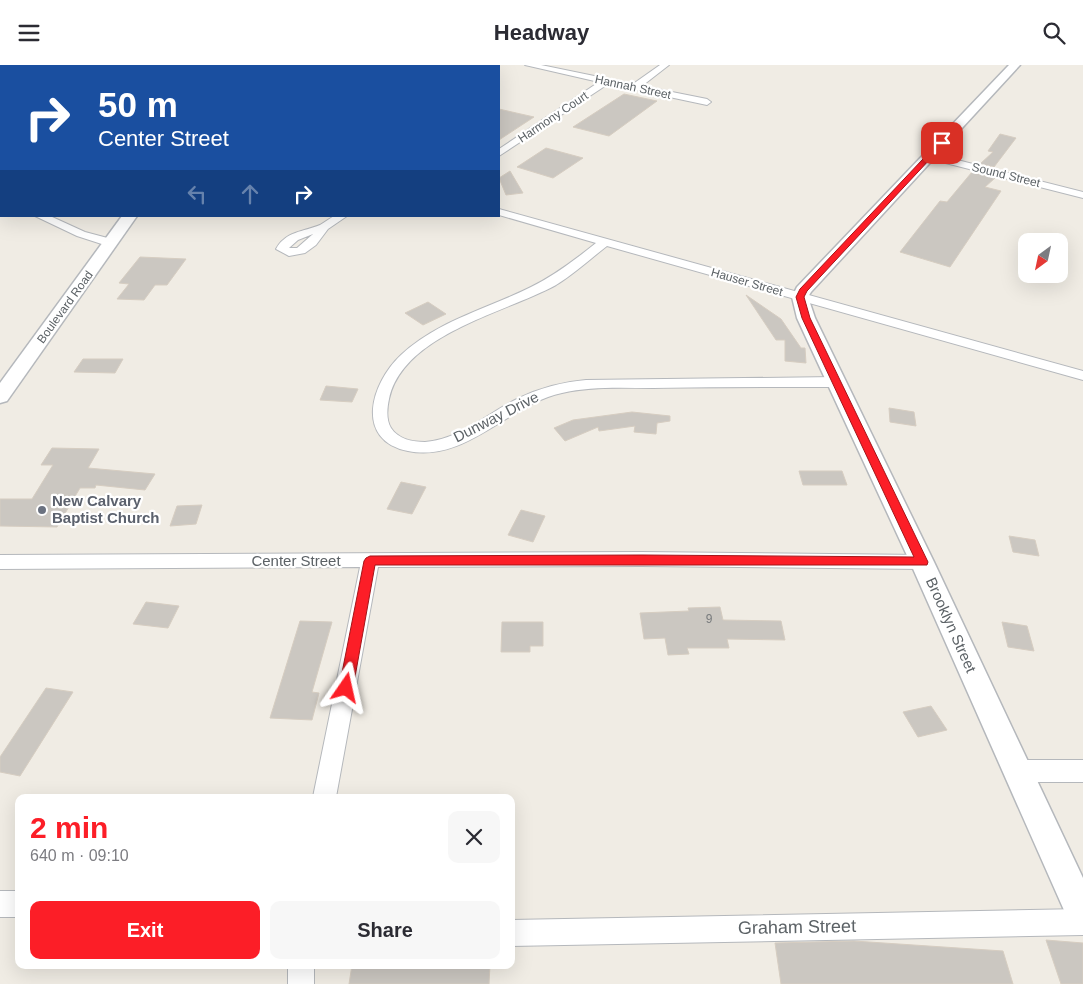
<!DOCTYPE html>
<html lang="en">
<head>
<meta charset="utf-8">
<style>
	:root { --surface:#fff; --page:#f7f7f7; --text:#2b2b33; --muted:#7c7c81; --accent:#fc1e27 }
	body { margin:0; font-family:Helvetica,sans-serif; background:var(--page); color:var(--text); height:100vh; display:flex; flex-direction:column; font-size:19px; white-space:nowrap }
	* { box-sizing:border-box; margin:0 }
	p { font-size:16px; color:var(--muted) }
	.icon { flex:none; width:28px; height:28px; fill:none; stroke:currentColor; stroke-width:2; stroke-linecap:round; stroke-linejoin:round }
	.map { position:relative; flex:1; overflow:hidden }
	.side { position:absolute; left:15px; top:729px; width:500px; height:175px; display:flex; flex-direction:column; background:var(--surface); border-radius:10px; box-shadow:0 5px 20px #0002 }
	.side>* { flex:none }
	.hud { position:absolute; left:0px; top:0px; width:500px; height:152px; box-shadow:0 5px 20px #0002; background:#1a4fa0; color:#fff; overflow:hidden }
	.needle { width:32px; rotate:213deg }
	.tools { position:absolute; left:1018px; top:168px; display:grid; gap:10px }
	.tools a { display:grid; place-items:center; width:50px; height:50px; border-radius:10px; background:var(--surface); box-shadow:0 5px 20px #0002; font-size:25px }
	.pin { position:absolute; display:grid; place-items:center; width:42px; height:42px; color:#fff; margin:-21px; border-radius:10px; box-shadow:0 2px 8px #0006 }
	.me { position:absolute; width:55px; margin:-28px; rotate:11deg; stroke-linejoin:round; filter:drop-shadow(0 0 4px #0008) }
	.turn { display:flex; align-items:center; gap:18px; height:105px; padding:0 15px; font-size:22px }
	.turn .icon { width:65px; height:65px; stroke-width:2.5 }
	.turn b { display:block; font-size:35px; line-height:42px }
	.lanes { display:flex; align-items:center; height:48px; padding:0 15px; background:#0003; justify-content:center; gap:25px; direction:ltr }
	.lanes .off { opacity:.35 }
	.round { display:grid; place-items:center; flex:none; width:52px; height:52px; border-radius:10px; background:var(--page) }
	.head { display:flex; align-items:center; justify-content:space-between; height:85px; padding:0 15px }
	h1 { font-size:30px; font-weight:600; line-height:38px; color:var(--accent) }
	.primary-button { display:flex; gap:10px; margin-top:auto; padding:10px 15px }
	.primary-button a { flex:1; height:58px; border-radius:10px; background:var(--accent); color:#fff; font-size:20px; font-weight:600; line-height:58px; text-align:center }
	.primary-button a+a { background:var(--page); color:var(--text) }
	header { display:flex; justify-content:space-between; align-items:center; height:65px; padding:0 15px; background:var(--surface); font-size:22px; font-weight:600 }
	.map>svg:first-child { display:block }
</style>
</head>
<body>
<header><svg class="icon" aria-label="menu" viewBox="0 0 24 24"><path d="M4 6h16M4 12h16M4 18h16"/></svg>Headway<svg class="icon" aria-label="search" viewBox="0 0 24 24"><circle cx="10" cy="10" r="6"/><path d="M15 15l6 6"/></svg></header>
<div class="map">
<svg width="1083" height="919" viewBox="0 0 1083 919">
	<rect width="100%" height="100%" fill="#f0ece4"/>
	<g fill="#cbc7c1" stroke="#d6cdc1">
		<polygon points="624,29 657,36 609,71 573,62"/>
		<polygon points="499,44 512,47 534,52 499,75"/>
		<polygon points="1000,69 1016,73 994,102 980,99 993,87 988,86"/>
		<polygon points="546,83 583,93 553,113 517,102"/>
		<polygon points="510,106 523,128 506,130 499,113"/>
		<polygon points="972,107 995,113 985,122 1001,126 950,202 900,187 940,136 947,137"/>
		<polygon points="140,192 186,194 167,220 155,220 144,235 117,234 129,219 119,218"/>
		<polygon points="746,230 781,254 801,283 805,283 806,298 785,296 785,275 776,275"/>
		<polygon points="428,237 446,249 423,260 405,248"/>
		<polygon points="83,294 123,294 115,308 74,307"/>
		<polygon points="326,321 358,324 352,337 320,335"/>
		<polygon points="889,343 914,347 916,361 890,357"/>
		<polygon points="632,347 670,351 670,356 657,358 656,369 634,367 635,361 599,366 598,362 565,376 554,363 573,355"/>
		<polygon points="52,383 99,384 88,403 155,409 145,425 96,420 95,423 80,423 57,462 0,461 0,434 32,434 53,400 41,400"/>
		<polygon points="799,406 842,406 847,420 803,420"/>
		<polygon points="401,417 426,422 412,449 387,444"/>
		<polygon points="202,440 196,459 170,461 177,441"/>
		<polygon points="521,445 545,451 533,477 508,470"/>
		<polygon points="1009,471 1035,475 1039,491 1013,487"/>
		<polygon points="146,537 179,541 168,563 133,559"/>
		<polygon points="720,542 723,555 781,556 785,575 727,574 729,583 687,583 689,589 668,590 665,573 644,574 640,548 689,546 688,543"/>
		<polygon points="300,556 332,557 312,627 319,628 312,655 270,653"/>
		<polygon points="502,557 543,557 543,581 530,581 530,587 501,587"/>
		<polygon points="1002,557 1027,561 1034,586 1008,582"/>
		<polygon points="46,623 73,627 20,711 0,707 0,692"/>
		<polygon points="931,641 947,665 918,672 903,647"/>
		<polygon points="1046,875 1083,878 1083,919 1061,919"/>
		<polygon points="854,876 1003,886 1013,919 781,919 775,878"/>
		<polygon points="352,900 490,900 489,919 349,919"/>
	</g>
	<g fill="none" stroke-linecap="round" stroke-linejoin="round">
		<g stroke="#b5b8bc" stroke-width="2">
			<g id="minor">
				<polygon points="27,0 44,0 45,1 28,1"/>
				<polygon points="525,0 541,0 633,19 660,0 669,0 642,21 707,34 711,37 707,40 608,19 499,91 499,84 599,17"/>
				<polygon points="930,88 1083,127 1083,133 926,93 926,89"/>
				<rect x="0" y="130" width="1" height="6"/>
				<path d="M499,144L1083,306V315L607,181C590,194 574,209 556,220C505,248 403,269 389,334C387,343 386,355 391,363C398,374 413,377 425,377C459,375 488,348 517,334C539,323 562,317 586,315L836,312L841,314L843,317L841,320L836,322C775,322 714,322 653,323C623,323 591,321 562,328C509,339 466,398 408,386C354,375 371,318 401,290C437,256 487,244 531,222C555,210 575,195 596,178L499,150Z"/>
				<polygon points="35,151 50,151 85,167 115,175 117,178 111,182 77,171"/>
				<path d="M334,151H347L328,164L316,180L305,188L289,191L276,184C286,166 303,167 320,160C325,157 329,154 334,151ZM313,169L297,183H289L298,175Z"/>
				<polygon points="641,487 922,490 928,492 931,497 928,502 922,504 641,501 378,502 336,732 313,732 360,502 0,504 0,490"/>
				<polygon points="1018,695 1083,695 1083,717 1018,717 1010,714 1007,706 1010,698"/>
				<rect x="0" y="826" width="19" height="26"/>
				<polygon points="1083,844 1083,870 511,881 511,855"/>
				<rect x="288" y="900" width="26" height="19"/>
			</g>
		</g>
		<g stroke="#b5b8bc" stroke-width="3">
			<g id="tertiary">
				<polygon points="1009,0 1020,0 811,227 808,232 815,253 934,497 1083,813 1083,865 1071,861 910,497 797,253 792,232 797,222"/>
				<polygon points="122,151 137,151 7,336 0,338 0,318"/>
			</g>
		</g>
		<use href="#minor" fill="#fff" fill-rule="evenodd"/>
		<use href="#tertiary" fill="#fff" fill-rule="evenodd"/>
	</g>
	<polygon fill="#fc1e27" stroke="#a41419" points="940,76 945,78 807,226 804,232 810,253 928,497 927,500 375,500 353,623 351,627 346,629 341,627 339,623 364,496 366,493 370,491 642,490 914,492 802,253 796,232 800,224"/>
	<circle fill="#6b7280" stroke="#fff" stroke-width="2" cx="42" cy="445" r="5"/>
	<g text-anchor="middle" stroke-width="4.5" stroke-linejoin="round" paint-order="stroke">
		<g font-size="12" fill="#5c6266" stroke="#fff">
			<text transform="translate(633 22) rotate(12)" y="4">Hannah Street</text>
			<text transform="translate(553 52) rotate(-34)" y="4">Harmony Court</text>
			<text transform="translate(1006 110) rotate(14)" y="4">Sound Street</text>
			<text transform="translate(747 217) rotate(16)" y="4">Hauser Street</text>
			<text transform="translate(65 242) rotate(-54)" y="4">Boulevard Road</text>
		</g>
		<g font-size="12" fill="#787b7d">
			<text x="709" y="558">9</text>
		</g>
		<g font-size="15" fill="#5c6266" stroke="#fff">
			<text transform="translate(496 352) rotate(-27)" y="5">Dunway Drive</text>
			<text x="296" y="501">Center Street</text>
			<text transform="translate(951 560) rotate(66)" y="5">Brooklyn Street</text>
		</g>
		<g font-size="15" font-weight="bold" fill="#5b616d" stroke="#fff" text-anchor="start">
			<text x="52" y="441">New Calvary<tspan x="52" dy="17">Baptist Church</tspan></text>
		</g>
		<g font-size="18" fill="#5c6266" stroke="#fff">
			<text transform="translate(797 862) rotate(-1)" y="6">Graham Street</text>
		</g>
	</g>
</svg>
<div class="tools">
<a><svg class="needle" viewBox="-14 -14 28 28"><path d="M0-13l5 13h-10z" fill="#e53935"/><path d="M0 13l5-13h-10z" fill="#7c7c81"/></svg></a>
</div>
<div class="pin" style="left:942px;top:78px;background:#d93025"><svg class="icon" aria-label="arrive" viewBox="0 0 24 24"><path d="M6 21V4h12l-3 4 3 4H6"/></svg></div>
<svg class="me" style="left:346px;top:623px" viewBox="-20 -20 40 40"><path d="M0-17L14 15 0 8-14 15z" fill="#fc1e27" stroke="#fff" stroke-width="4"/></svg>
<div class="hud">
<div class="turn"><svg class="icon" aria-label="right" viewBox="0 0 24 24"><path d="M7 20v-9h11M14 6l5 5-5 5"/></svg><div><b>50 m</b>Center Street</div></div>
<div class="lanes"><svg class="icon off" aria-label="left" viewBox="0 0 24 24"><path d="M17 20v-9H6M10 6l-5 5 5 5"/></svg><svg class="icon off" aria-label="ahead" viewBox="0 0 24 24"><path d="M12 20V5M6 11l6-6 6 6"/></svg><svg class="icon" aria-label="right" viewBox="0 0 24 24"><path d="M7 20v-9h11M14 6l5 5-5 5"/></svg></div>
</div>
<section class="side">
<div class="head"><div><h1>2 min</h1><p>640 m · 09:10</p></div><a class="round"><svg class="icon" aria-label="close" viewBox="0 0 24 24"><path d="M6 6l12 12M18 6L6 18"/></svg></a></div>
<div class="primary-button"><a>Exit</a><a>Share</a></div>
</section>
</div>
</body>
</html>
